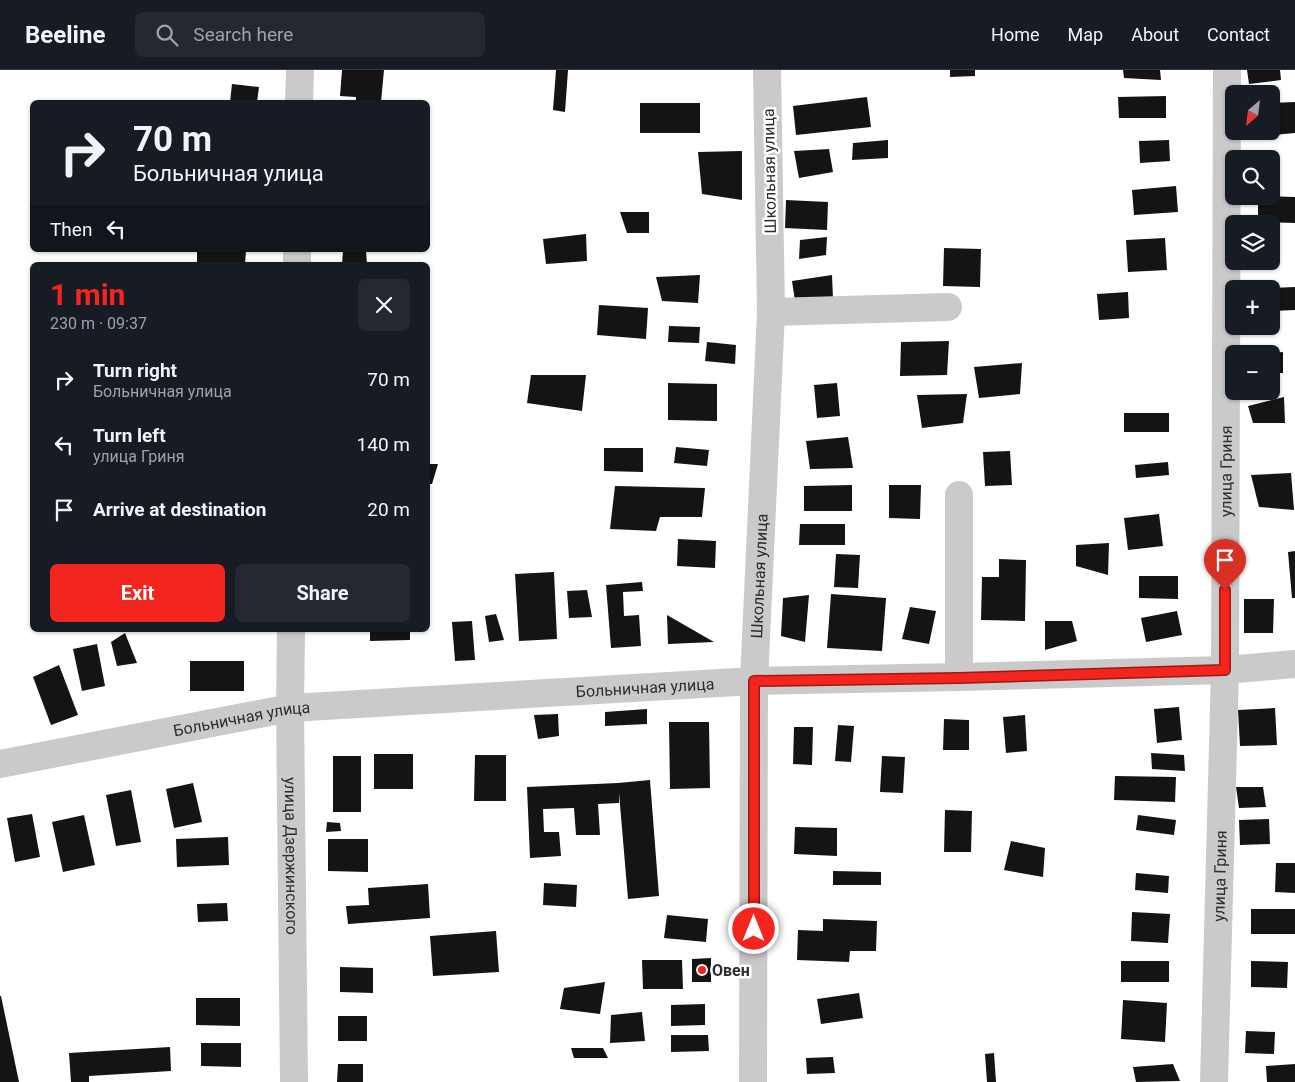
<!DOCTYPE html>
<html lang="en">
<head>
<meta charset="utf-8">
<style>
	:root { --surface:#171b24; --page:#242831; --text:#f1f3f6; --muted:#9ea1a6; --line:#363941; --accent:#f4251e }
	body { margin:0; font-family:Roboto,sans-serif; background:var(--page); color:var(--text); height:100vh; display:flex; flex-direction:column; font-size:19px; white-space:nowrap }
	* { box-sizing:border-box; margin:0 }
	p { font-size:16px; color:var(--muted) }
	.icon { flex:none; width:28px; height:28px; fill:none; stroke:currentColor; stroke-width:2; stroke-linecap:round; stroke-linejoin:round }
	.map { position:relative; flex:1; overflow:hidden }
	.side { position:absolute; left:30px; top:192px; width:400px; height:370px; display:flex; flex-direction:column; background:var(--surface); border-radius:8px; box-shadow:0 1px 4px #0004 }
	.side>* { flex:none }
	.hud { position:absolute; left:30px; top:30px; width:400px; height:152px; border-radius:8px; box-shadow:0 1px 4px #0004; background:#171b24; color:var(--text); overflow:hidden }
	.needle { width:32px; rotate:208deg }
	.controls { position:absolute; left:1225px; top:15px; display:grid; gap:10px }
	.controls a { display:grid; place-items:center; width:55px; height:55px; border-radius:8px; background:var(--surface); box-shadow:0 1px 4px #0004; font-size:25px }
	.pin { position:absolute; display:grid; place-items:center; width:42px; height:42px; color:#fff; margin:-51px -21px; border-radius:50% 50% 50% 0; rotate:-45deg; box-shadow:0 0 5px #0007 }
	.pin .icon { rotate:45deg }
	.me { position:absolute; width:55px; margin:-28px; rotate:0deg; stroke-linejoin:round; filter:drop-shadow(0 0 4px #0008) }
	.turn { display:flex; align-items:center; gap:18px; height:105px; padding:0 20px; font-size:22px }
	.turn .icon { width:65px; height:65px; stroke-width:2.5 }
	.turn b { display:block; font-size:35px; line-height:42px }
	.then { display:flex; align-items:center; height:48px; padding:0 20px; background:#0003; gap:10px; font-size:19px }
	.round { display:grid; place-items:center; flex:none; width:52px; height:52px; border-radius:8px; background:var(--page) }
	.overview { display:flex; align-items:center; justify-content:space-between; height:85px; padding:0 20px }
	h1 { font-size:30px; font-weight:700; line-height:38px; color:var(--accent) }
	.button { display:flex; gap:10px; margin-top:auto; padding:10px 20px }
	.button a { flex:1; height:58px; border-radius:8px; background:var(--accent); color:#fff; font-size:20px; font-weight:700; line-height:58px; text-align:center }
	.button a+a { background:var(--page); color:var(--text) }
	ul { padding:0; list-style:none }
	li { display:flex; align-items:center; gap:15px; height:65px; padding:0 20px }
	li div { flex:1 }
	li b { display:block; font-size:19px }
	li em { font-style:normal }
	header { display:flex; align-items:center; gap:30px; box-sizing:border-box; height:70px; padding:0 25px; background:var(--surface); border-bottom:1px solid var(--line) }
	header strong { font-size:24px }
	nav { display:flex; gap:28px; margin-inline-start:auto; font-size:18px }
	.search { width:350px; height:45px; background:var(--page); display:flex; align-items:center; gap:12px; box-sizing:border-box; padding:0 18px; border-radius:8px; color:var(--muted); font-size:19px }
	.map>svg:first-child { display:block }
</style>
</head>
<body>
<header>
<strong>Beeline</strong>
<div class="search"><svg class="icon" aria-label="search" viewBox="0 0 24 24"><circle cx="10" cy="10" r="6"/><path d="M15 15l6 6"/></svg>Search here</div>
<nav><a>Home</a><a>Map</a><a>About</a><a>Contact</a></nav>
</header>
<div class="map">
<svg width="1295" height="1012" viewBox="0 0 1295 1012">
	<rect width="100%" height="100%" fill="#fff"/>
	<g fill="#141414">
		<polygon points="342,0 384,0 381,32 356,32 356,27 340,26"/>
		<polygon points="556,0 568,0 565,42 553,40"/>
		<polygon points="950,0 975,0 975,6 950,7"/>
		<polygon points="1123,0 1160,0 1161,10 1124,8"/>
		<polygon points="1247,0 1280,0 1281,10 1249,14"/>
		<polygon points="232,14 259,17 257,32 230,32"/>
		<polygon points="1166,26 1166,48 1119,48 1118,27"/>
		<polygon points="867,27 871,57 796,65 793,36"/>
		<polygon points="1295,32 1295,63 1260,66 1260,61 1271,61 1271,33"/>
		<rect x="640" y="33" width="60" height="30"/>
		<polygon points="888,70 888,88 852,90 853,73"/>
		<polygon points="1169,70 1170,91 1140,93 1139,71"/>
		<polygon points="829,79 833,102 799,108 794,81"/>
		<polygon points="742,81 742,130 702,124 698,82"/>
		<polygon points="1176,116 1178,142 1134,145 1132,120"/>
		<polygon points="1258,126 1295,127 1295,153 1258,152"/>
		<polygon points="786,130 828,132 827,160 785,158"/>
		<polygon points="620,142 649,142 649,163 627,163"/>
		<polygon points="586,164 587,191 546,194 543,169"/>
		<polygon points="827,167 826,185 799,189 800,170"/>
		<polygon points="1165,168 1167,200 1128,202 1126,170"/>
		<polygon points="944,178 981,179 980,217 943,216"/>
		<polygon points="197,180 246,180 245,195 197,193"/>
		<polygon points="343,180 366,180 367,195 342,195"/>
		<polygon points="700,205 698,233 662,231 656,207"/>
		<polygon points="832,205 833,229 795,231 792,211"/>
		<polygon points="1295,217 1295,240 1272,241 1271,218"/>
		<polygon points="1128,222 1129,248 1099,250 1097,224"/>
		<polygon points="599,235 648,238 646,269 597,265"/>
		<polygon points="669,256 700,257 699,273 668,272"/>
		<polygon points="949,271 947,305 900,306 901,272"/>
		<polygon points="707,272 736,275 735,294 705,291"/>
		<polygon points="1283,282 1283,303 1271,303 1271,283"/>
		<polygon points="1022,293 1020,324 979,328 974,297"/>
		<polygon points="531,305 586,305 582,341 527,333"/>
		<polygon points="668,313 717,314 717,351 668,350"/>
		<polygon points="837,313 840,346 817,348 814,315"/>
		<polygon points="967,324 963,353 922,358 917,325"/>
		<polygon points="1284,327 1285,353 1253,353 1248,336"/>
		<rect x="1124" y="343" width="45" height="19"/>
		<polygon points="848,367 853,398 810,399 806,371"/>
		<polygon points="676,377 709,380 707,396 674,393"/>
		<polygon points="604,378 643,378 643,402 604,401"/>
		<polygon points="1010,381 1012,415 985,416 983,382"/>
		<polygon points="1168,392 1169,405 1136,408 1135,395"/>
		<polygon points="428,394 438,394 432,414 428,414"/>
		<polygon points="1291,403 1294,440 1259,437 1251,405"/>
		<polygon points="852,415 852,441 804,441 804,416"/>
		<polygon points="889,415 921,415 920,449 889,448"/>
		<polygon points="615,416 705,418 702,447 660,447 656,461 610,459"/>
		<polygon points="1159,444 1163,476 1128,480 1124,448"/>
		<polygon points="800,454 845,454 845,475 799,475"/>
		<polygon points="678,469 716,471 715,498 677,496"/>
		<polygon points="1109,473 1108,505 1076,496 1076,475"/>
		<polygon points="1295,481 1295,528 1292,528 1288,482"/>
		<polygon points="836,484 860,485 858,518 834,517"/>
		<polygon points="999,489 1026,490 1025,551 981,550 982,507 999,507"/>
		<polygon points="554,502 557,569 519,571 515,504"/>
		<polygon points="1139,506 1178,506 1178,529 1139,528"/>
		<polygon points="642,512 643,521 623,522 624,546 639,545 641,576 611,578 606,515"/>
		<polygon points="587,520 592,547 569,548 567,521"/>
		<polygon points="831,524 886,528 882,581 827,578"/>
		<polygon points="809,525 805,572 781,566 783,528"/>
		<polygon points="1244,529 1274,529 1273,563 1244,563"/>
		<polygon points="910,537 936,541 929,574 902,569"/>
		<polygon points="1177,541 1182,565 1146,572 1141,548"/>
		<polygon points="496,544 504,570 489,572 485,546"/>
		<polygon points="667,545 714,572 668,574"/>
		<polygon points="472,551 475,590 455,591 452,552"/>
		<polygon points="1045,551 1072,551 1077,571 1045,580"/>
		<polygon points="370,560 410,560 410,570 370,571"/>
		<polygon points="125,563 137,593 117,596 111,572"/>
		<polygon points="97,574 105,616 82,621 73,579"/>
		<rect x="190" y="591" width="54" height="30"/>
		<polygon points="59,595 78,645 51,655 33,607"/>
		<polygon points="1179,637 1182,670 1157,673 1154,639"/>
		<polygon points="1275,638 1277,675 1240,676 1238,640"/>
		<polygon points="647,639 647,654 605,656 605,642"/>
		<polygon points="558,644 559,666 538,669 534,645"/>
		<polygon points="1025,645 1027,681 1006,683 1003,647"/>
		<polygon points="944,649 969,650 969,680 943,680"/>
		<polygon points="669,652 709,652 710,718 670,719"/>
		<polygon points="838,655 854,656 851,692 835,691"/>
		<polygon points="794,657 813,657 812,695 793,694"/>
		<polygon points="1151,683 1184,685 1185,701 1152,699"/>
		<rect x="374" y="684" width="39" height="35"/>
		<polygon points="475,685 506,685 506,731 474,731"/>
		<rect x="333" y="686" width="28" height="56"/>
		<polygon points="882,686 905,687 903,723 880,722"/>
		<polygon points="1115,706 1176,707 1175,732 1114,730"/>
		<polygon points="650,710 659,826 628,829 619,723 619,733 598,734 600,765 576,765 574,738 543,739 544,762 559,762 561,786 530,788 527,717 618,713"/>
		<polygon points="193,713 202,752 174,758 166,719"/>
		<polygon points="1236,717 1263,717 1266,737 1239,738"/>
		<polygon points="131,720 141,772 116,776 106,725"/>
		<polygon points="945,740 972,741 971,782 944,782"/>
		<polygon points="32,744 40,787 15,792 7,748"/>
		<polygon points="84,745 95,795 63,802 52,752"/>
		<polygon points="1138,745 1176,750 1174,765 1136,760"/>
		<polygon points="1269,749 1270,774 1240,775 1239,750"/>
		<polygon points="327,752 340,753 341,761 326,762"/>
		<polygon points="795,757 837,758 837,786 794,784"/>
		<polygon points="228,767 229,795 177,797 176,769"/>
		<polygon points="328,769 368,769 368,802 328,801"/>
		<polygon points="1011,771 1045,778 1043,807 1004,800"/>
		<polygon points="1276,793 1295,793 1295,823 1275,822"/>
		<polygon points="833,801 881,802 881,815 833,815"/>
		<polygon points="1136,803 1169,806 1168,823 1135,820"/>
		<polygon points="544,813 577,815 576,837 543,835"/>
		<polygon points="428,814 430,848 348,854 346,836 369,835 368,818"/>
		<polygon points="227,833 228,851 198,852 197,834"/>
		<rect x="1251" y="839" width="44" height="25"/>
		<polygon points="1132,842 1170,844 1168,873 1131,871"/>
		<polygon points="667,845 708,849 706,872 664,868"/>
		<polygon points="823,849 877,851 876,881 850,881 849,892 797,890 798,860 823,861"/>
		<polygon points="496,861 499,902 433,906 430,866"/>
		<polygon points="711,888 711,912 692,912 692,889"/>
		<polygon points="642,890 682,890 683,919 643,919"/>
		<rect x="1121" y="891" width="48" height="21"/>
		<polygon points="1251,891 1288,892 1287,918 1251,917"/>
		<polygon points="340,897 373,898 373,923 340,922"/>
		<polygon points="605,912 600,944 560,939 564,918"/>
		<polygon points="859,923 863,948 821,954 817,929"/>
		<polygon points="0,926 1,926 19,1012 0,1012"/>
		<polygon points="196,928 240,928 240,956 196,955"/>
		<polygon points="1123,930 1167,933 1165,972 1121,969"/>
		<polygon points="705,934 705,955 671,956 671,935"/>
		<polygon points="642,942 645,971 610,973 611,945"/>
		<rect x="338" y="946" width="29" height="25"/>
		<polygon points="1246,961 1275,962 1274,984 1245,983"/>
		<polygon points="671,965 708,965 709,981 671,982"/>
		<polygon points="201,973 241,973 241,997 201,996"/>
		<polygon points="170,977 171,1001 89,1006 89,1012 71,1012 69,983"/>
		<polygon points="571,978 603,978 608,988 574,988"/>
		<polygon points="994,983 996,1012 987,1012 985,984"/>
		<polygon points="833,987 835,1003 807,1004 806,988"/>
		<polygon points="338,994 363,994 363,1012 337,1012"/>
		<polygon points="1173,994 1180,1011 1136,1012 1133,997"/>
		<polygon points="1295,994 1295,1012 1267,1012 1266,996"/>
	</g>
	<g fill="none" stroke-linecap="round" stroke-linejoin="round">
		<g stroke="#cacaca" stroke-width="28">
			<polyline points="299,32 300,0"/>
			<polyline points="297,195 297,180"/>
			<polyline points="771,242 948,237"/>
			<polyline points="959,425 959,607"/>
			<path id="s1" d="M291,560L290,638L294,1012"/>
			<path id="s2" d="M0,694L290,638L754,611L959,607L1225,600L1295,594"/>
			<path id="s3" d="M753,1012L754,611L771,242L767,0"/>
			<path id="s4" d="M1214,1012L1225,600L1227,0"/>
		</g>
	</g>
	<g fill="none" stroke-linecap="round" stroke-linejoin="round">
		<g stroke="#9f1814" stroke-width="12">
			<polyline id="route" points="754,859 754,611 959,608 1225,600 1225,520"/>
		</g>
		<use href="#route" stroke="#f4251e" stroke-width="9"/>
	</g>
	<circle fill="#f4251e" stroke="#fff" stroke-width="2" cx="702" cy="900" r="5"/>
	<g text-anchor="middle" stroke-width="5" stroke-linejoin="round" paint-order="stroke">
		<g font-size="16" fill="#2d2d2d" stroke="#fff">
			<text transform="translate(769 101) rotate(-91)" y="6">Школьная улица</text>
			<text dy="6" stroke="none"><textPath href="#s4" startOffset="611">улица Гриня</textPath></text>
			<text dy="6" stroke="none"><textPath href="#s3" startOffset="506">Школьная улица</textPath></text>
			<text dy="6" stroke="none"><textPath href="#s2" startOffset="651">Больничная улица</textPath></text>
			<text dy="6" stroke="none"><textPath href="#s2" startOffset="246">Больничная улица</textPath></text>
			<text dy="6" stroke="none"><textPath href="#s1" startOffset="226">улица Дзержинского</textPath></text>
			<text dy="6" stroke="none"><textPath href="#s4" startOffset="206">улица Гриня</textPath></text>
		</g>
		<g font-size="16" font-weight="bold" fill="#2d2d2d" stroke="#fff" text-anchor="start">
			<text x="712" y="906">Овен</text>
		</g>
	</g>
</svg>
<div class="controls">
<a><svg class="needle" viewBox="-14 -14 28 28"><path d="M0-13l5 13h-10z" fill="#e53935"/><path d="M0 13l5-13h-10z" fill="#9ea1a6"/></svg></a>
<a><svg class="icon" aria-label="search" viewBox="0 0 24 24"><circle cx="10" cy="10" r="6"/><path d="M15 15l6 6"/></svg></a>
<a><svg class="icon" aria-label="layers" viewBox="0 0 24 24"><path d="M12 4l9 5-9 5-9-5zM3 14l9 5 9-5"/></svg></a>
<a>+</a>
<a>−</a>
</div>
<div class="pin" style="left:1225px;top:520px;background:#d93025"><svg class="icon" aria-label="arrive" viewBox="0 0 24 24"><path d="M6 21V4h12l-3 4 3 4H6"/></svg></div>
<svg class="me" style="left:754px;top:859px" viewBox="-20 -20 40 40"><circle r="17" fill="#f4251e" stroke="#fff" stroke-width="3"/><path d="M0-11L8 9 0 5-8 9z" fill="#fff"/></svg>
<div class="hud">
<div class="turn"><svg class="icon" aria-label="right" viewBox="0 0 24 24"><path d="M7 20v-9h11M14 6l5 5-5 5"/></svg><div><b>70 m</b>Больничная улица</div></div>
<div class="then">Then<svg class="icon" aria-label="left" viewBox="0 0 24 24"><path d="M17 20v-9H6M10 6l-5 5 5 5"/></svg></div>
</div>
<section class="side">
<div class="overview"><div><h1>1 min</h1><p>230 m · 09:37</p></div><a class="round"><svg class="icon" aria-label="close" viewBox="0 0 24 24"><path d="M6 6l12 12M18 6L6 18"/></svg></a></div>
<ul>
<li><svg class="icon" aria-label="right" viewBox="0 0 24 24"><path d="M7 20v-9h11M14 6l5 5-5 5"/></svg><div><b>Turn right</b><p>Больничная улица</p></div><em>70 m</em></li>
<li><svg class="icon" aria-label="left" viewBox="0 0 24 24"><path d="M17 20v-9H6M10 6l-5 5 5 5"/></svg><div><b>Turn left</b><p>улица Гриня</p></div><em>140 m</em></li>
<li><svg class="icon" aria-label="arrive" viewBox="0 0 24 24"><path d="M6 21V4h12l-3 4 3 4H6"/></svg><div><b>Arrive at destination</b></div><em>20 m</em></li>
</ul>
<div class="button"><a>Exit</a><a>Share</a></div>
</section>
</div>
</body>
</html>
